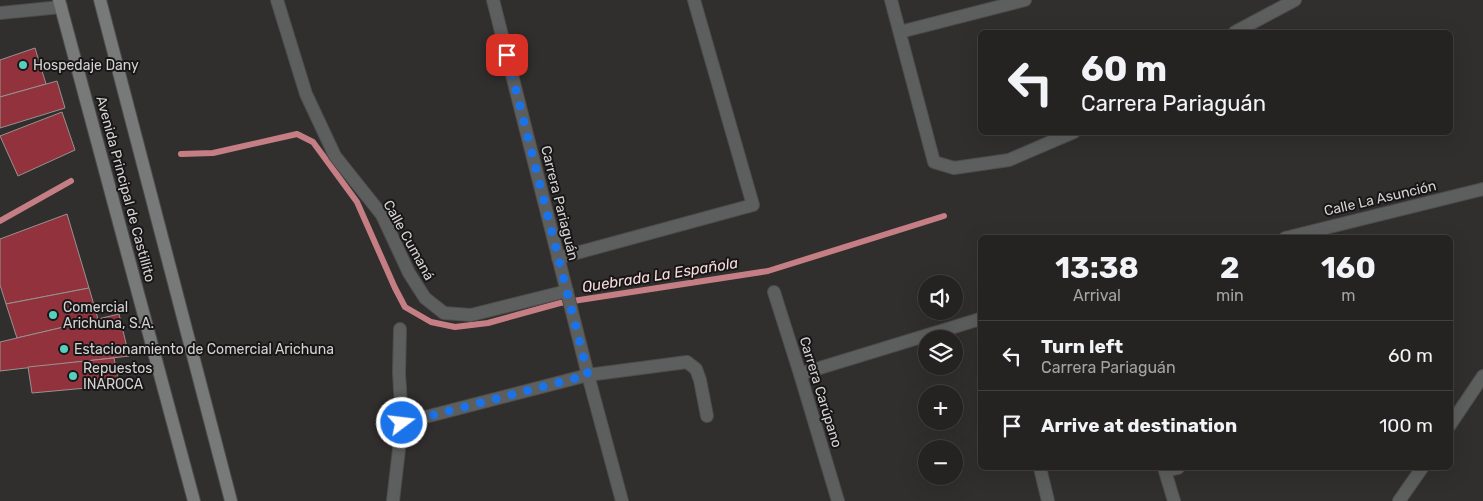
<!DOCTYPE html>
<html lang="en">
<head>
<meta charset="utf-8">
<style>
	:root { --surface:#252222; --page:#2d2a2a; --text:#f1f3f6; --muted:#a3a4a5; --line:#423f40 }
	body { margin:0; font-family:Rubik,sans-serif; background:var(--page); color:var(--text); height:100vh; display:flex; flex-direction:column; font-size:19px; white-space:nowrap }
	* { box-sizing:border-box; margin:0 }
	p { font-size:16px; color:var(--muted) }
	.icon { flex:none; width:28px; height:28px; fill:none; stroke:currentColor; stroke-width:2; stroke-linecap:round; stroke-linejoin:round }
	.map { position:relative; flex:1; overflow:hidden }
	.drawer { position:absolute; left:978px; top:235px; width:475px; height:235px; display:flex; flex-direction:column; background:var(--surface); border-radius:8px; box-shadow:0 5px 20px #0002,0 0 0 1px var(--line) }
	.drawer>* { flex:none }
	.banner { position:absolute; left:978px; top:30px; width:475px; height:105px; border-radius:8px; box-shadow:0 5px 20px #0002,0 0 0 1px var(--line); background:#252222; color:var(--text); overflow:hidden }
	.fabs { position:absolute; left:918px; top:275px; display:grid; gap:10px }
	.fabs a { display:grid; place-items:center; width:45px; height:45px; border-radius:50%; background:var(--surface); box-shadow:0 5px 20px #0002,0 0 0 1px var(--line); font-size:25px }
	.pin { position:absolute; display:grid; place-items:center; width:42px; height:42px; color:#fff; margin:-21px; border-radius:10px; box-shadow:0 2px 8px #0006 }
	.me { position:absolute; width:55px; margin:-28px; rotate:75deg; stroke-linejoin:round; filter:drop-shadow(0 0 4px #0008) }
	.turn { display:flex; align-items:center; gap:18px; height:105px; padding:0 20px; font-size:22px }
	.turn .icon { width:65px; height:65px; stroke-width:2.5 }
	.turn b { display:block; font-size:35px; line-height:42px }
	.eta { display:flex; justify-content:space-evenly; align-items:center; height:85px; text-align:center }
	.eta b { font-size:30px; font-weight:700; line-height:35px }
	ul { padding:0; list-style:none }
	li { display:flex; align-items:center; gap:15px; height:70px; padding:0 20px; border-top:1px solid var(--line) }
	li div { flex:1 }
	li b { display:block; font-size:19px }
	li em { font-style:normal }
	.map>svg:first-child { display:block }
</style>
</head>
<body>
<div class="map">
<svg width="1483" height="501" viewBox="0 0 1483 501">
	<rect width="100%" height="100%" fill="#312e2e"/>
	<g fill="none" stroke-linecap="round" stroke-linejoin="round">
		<g stroke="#c57e83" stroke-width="6">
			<polyline points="181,154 213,153 297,134 313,142 357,202 395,288 405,307 431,322 455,327 488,323 560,303 768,271 944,216"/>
			<polyline points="0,221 71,181"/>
		</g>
	</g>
	<g fill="#92323c" stroke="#969292">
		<polygon points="35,48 46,84 0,97 0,60"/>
		<polygon points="57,81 65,108 0,128 0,97"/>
		<polygon points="62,112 75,150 18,176 0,136"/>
		<polygon points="67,214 89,288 6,304 0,285 0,239"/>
		<polygon points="89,288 98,319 17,338 6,304"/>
		<polygon points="119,314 129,356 0,371 0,342"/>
		<polygon points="114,358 119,385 32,393 28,367"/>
	</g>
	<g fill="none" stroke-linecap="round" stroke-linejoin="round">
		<g stroke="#4e4c4c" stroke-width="14">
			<polyline id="service" points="588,375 687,362 696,369 700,380 707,416"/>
		</g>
		<g stroke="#4e4c4c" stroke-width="14">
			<g id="minor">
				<polyline points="277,0 306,94 335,156 382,215 409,273 425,298 444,313 471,315 567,291"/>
				<polyline points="493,0 588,375 622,501"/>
				<polyline points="891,0 934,162 954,168 1009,160 1074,132"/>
				<polyline points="0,13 61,7"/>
				<polyline points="900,32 1025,0"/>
				<polyline points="1235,32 1295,0"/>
				<polyline points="1285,238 1483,189"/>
				<polyline points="558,258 753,205 694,0"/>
				<polyline points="774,292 800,374 838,501"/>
				<polyline points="800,374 980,319"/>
				<polyline points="402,423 588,375"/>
				<polyline points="1450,425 1483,376"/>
				<polyline points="1040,468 1048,501"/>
				<polyline points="393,501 402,423 399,373 400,329"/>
				<polyline points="1174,501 1165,471 1178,468"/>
				<polyline points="1399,501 1422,468"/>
			</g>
		</g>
		<g stroke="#4e4c4c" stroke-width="14">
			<g id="secondary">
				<polyline points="59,0 194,501"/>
				<polyline points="100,0 231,501"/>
			</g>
		</g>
		<use href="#service" stroke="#5d5f5f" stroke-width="12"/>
		<use href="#minor" stroke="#5d5f5f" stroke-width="12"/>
		<use href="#secondary" stroke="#777a79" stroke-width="12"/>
	</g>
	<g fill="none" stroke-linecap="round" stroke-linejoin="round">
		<polyline stroke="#1a73e8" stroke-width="9" stroke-dasharray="0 16.2" points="402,423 588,375 507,55"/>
	</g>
	<g fill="#58cebf" stroke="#181616" stroke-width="2">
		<circle cx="23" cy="65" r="5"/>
		<circle cx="53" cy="315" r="5"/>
		<circle cx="64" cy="349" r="5"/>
		<circle cx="73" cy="376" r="5"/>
	</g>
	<g text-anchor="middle" stroke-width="4" stroke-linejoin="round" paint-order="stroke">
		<g font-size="14" fill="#d4d2d2" stroke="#181616" text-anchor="start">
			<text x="33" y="70">Hospedaje Dany</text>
			<text x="63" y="312">Comercial<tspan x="63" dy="16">Arichuna, S.A.</tspan></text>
			<text x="74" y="354">Estacionamiento de Comercial Arichuna</text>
			<text x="83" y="373">Repuestos<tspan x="83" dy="16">INAROCA</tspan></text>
		</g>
		<g font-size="14" fill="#d4d2d2" stroke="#181616">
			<text transform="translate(126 189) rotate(75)" y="5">Avenida Principal de Castillito</text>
			<text transform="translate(1380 198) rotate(-13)" y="5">Calle La Asunción</text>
			<text transform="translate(560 203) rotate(76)" y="5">Carrera Pariaguán</text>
			<text transform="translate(409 240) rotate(61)" y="5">Calle Cumaná</text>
			<text transform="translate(821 392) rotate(73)" y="5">Carrera Carúpano</text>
		</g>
		<g font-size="15" font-style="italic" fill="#f8dbdb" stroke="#181616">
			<text transform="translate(660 275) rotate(-9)" y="5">Quebrada La Española</text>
		</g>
	</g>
</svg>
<div class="fabs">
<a><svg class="icon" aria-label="sound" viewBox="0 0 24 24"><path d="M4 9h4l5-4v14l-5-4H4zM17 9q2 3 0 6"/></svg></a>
<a><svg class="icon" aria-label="layers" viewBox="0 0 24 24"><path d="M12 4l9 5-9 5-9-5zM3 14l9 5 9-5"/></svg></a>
<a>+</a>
<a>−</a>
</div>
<div class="pin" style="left:507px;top:55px;background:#d93025"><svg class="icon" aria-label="arrive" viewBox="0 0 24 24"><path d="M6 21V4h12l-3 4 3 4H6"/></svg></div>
<svg class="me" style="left:402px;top:423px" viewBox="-20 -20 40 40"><circle r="17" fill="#1a73e8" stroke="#fff" stroke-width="3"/><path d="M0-11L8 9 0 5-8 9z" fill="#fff"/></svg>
<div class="banner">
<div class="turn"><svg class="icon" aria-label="left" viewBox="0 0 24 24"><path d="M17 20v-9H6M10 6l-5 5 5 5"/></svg><div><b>60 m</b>Carrera Pariaguán</div></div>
</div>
<section class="drawer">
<div class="eta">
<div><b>13:38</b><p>Arrival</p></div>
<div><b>2</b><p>min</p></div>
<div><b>160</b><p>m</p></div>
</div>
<ul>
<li><svg class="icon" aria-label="left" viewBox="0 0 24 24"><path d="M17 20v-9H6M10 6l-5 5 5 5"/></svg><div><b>Turn left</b><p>Carrera Pariaguán</p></div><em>60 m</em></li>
<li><svg class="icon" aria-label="arrive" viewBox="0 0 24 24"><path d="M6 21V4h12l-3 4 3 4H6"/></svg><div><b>Arrive at destination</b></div><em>100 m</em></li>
</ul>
</section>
</div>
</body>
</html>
